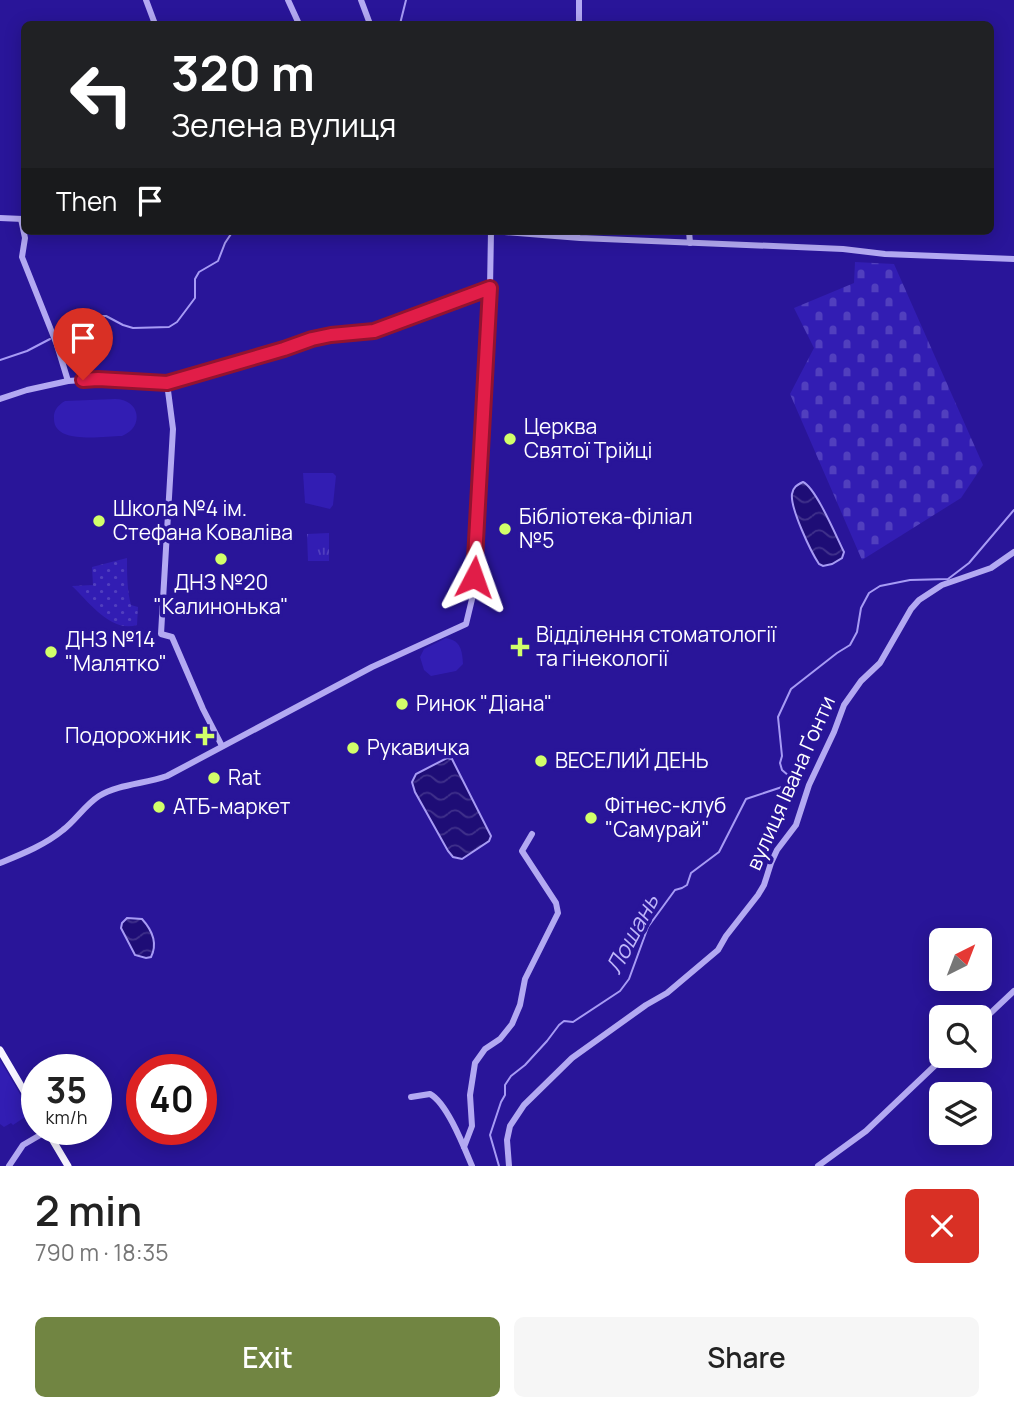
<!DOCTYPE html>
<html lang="en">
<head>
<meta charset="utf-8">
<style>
	:root { --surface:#fff; --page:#f6f6f6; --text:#222; --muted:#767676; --accent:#718542 }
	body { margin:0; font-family:Manrope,sans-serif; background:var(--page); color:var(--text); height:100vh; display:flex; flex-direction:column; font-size:26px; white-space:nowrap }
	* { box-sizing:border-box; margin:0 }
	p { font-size:23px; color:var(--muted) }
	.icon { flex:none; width:38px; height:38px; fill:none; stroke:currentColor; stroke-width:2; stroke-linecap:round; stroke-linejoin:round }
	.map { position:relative; height:1166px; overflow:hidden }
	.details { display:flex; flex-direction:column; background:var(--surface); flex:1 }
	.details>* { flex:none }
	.banner { position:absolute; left:21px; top:21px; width:973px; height:214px; border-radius:10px; box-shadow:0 4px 18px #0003; background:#202124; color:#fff; overflow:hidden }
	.needle { width:46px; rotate:42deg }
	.controls { position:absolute; left:929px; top:928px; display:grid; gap:14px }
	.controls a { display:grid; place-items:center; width:63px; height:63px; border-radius:10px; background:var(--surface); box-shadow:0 4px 18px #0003; font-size:35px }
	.speed { position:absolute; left:21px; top:1054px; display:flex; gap:14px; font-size:35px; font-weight:700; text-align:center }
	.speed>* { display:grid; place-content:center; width:91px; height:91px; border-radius:50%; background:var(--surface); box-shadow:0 4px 18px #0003; line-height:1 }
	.speed small { font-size:18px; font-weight:400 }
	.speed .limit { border:10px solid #d22; background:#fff; color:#111 }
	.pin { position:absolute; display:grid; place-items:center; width:60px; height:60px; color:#fff; margin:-72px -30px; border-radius:50% 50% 50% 0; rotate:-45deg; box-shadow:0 0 7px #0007 }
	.pin .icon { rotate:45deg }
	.me { position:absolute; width:77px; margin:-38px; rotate:4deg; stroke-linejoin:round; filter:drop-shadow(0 0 5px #0008) }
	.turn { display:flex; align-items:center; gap:24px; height:147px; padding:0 35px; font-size:32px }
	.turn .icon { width:91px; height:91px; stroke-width:2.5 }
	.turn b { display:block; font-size:49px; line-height:60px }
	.then { display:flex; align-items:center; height:66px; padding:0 35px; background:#0003; gap:14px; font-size:26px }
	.round { display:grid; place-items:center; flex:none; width:74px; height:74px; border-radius:10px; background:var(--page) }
	.summary { display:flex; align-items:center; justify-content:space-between; height:119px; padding:0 35px }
	h1 { font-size:42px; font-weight:600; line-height:52px }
	.button { display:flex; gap:14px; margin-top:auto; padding:14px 35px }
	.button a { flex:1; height:80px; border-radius:10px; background:var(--accent); color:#fff; font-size:28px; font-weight:600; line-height:80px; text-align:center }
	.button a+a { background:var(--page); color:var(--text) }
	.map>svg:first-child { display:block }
</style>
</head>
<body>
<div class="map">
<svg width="1014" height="1166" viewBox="0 0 1014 1166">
	<defs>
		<pattern id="cemetery-stones" width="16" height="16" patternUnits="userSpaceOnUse" patternTransform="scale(1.75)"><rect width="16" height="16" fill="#321db3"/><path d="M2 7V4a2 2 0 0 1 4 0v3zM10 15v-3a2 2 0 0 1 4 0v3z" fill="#513fbe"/></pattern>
		<pattern id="park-tufts" width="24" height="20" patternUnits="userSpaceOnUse" patternTransform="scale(1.75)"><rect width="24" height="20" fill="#321db3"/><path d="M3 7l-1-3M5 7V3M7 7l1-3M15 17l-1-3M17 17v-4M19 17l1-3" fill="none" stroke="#513fbe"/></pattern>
		<pattern id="garden-dots" width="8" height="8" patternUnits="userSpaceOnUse" patternTransform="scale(1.75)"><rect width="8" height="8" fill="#321db3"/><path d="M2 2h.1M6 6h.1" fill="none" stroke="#513fbe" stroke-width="1.8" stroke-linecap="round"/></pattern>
		<pattern id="water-waves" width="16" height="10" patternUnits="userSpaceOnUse" patternTransform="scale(1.75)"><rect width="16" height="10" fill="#1e0d76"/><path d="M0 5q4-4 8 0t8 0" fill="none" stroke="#40318b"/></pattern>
	</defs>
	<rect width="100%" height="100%" fill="#291599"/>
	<g fill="#321db3">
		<path d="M115,399C140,399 145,427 122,436C104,436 54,445 54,419C53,411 58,405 65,401Z"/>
		<polygon points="303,473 333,473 336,476 333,505 330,509 305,503"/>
		<path d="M446,638C461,641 462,650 463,664L456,671L431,676L424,670L420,657L424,649Z"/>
		<polygon points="0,1060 31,1113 13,1125 11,1123 4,1127 0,1124"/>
	</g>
	<polygon fill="url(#cemetery-stones)" points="855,262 894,264 983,465 961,498 862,560 790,394 814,348 794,308 854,283"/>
	<polygon fill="url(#park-tufts)" points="329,533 329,561 308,561 307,534"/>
	<path fill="url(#garden-dots)" d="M127,558C127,574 127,590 131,605L138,607L137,625C111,633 89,602 72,586L93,585L92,567Z"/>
	<g fill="url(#water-waves)" stroke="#a79bf5" stroke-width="2">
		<path d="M803,482C816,488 836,536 844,552L842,558L832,564L823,566L819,564C811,552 790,508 792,494C793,487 797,485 803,482Z"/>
		<polygon points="447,758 452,759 454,763 491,836 489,841 462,859 453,857 448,851 415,792 412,782 416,774"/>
		<path d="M127,918L142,919C152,930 158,943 151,957L146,958L135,955L121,928L122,923Z"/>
	</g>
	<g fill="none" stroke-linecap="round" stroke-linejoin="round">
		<g stroke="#a79bf5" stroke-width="2">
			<polyline points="400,24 406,0"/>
			<polyline points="55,336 90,317 100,316 106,316 123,325 133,328 169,327 177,322 195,298 195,279 199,272 218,261 225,243 233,231"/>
			<polyline points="0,360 27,351 50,339"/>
			<polyline points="499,1166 490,1135 501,1102 505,1095 505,1085 511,1076 525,1065 547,1041 559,1025 564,1021 573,1022 620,991 629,979 648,927 675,890 682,888 687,885 691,873 719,852 746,799 785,786 789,781 789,776 782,770 780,763 782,756 778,717 791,689 837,653 850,645 857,632 861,608 869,593 880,586 910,580 948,579 969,563 1014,510"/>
		</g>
		<g stroke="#b3a9f2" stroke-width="6">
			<polyline points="146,0 155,24"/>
			<polyline points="288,0 299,24"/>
			<polyline points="361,0 370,24"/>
			<polyline points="579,24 579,0"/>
			<polyline points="0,218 23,219"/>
			<polyline points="21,219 25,238 22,257 57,345 68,381"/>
			<polyline points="493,231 580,238 843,249 885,254 1014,259"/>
			<polyline points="689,231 690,243"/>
			<polyline points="167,383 173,429 161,634 172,637 203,709 222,746"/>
			<polyline points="0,399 27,390 68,381 98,379 167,383 284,349 312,339 331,335 374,331 490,288"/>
			<path d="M0,863C22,854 45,845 63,830C76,820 85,805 99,796C119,784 145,784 167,776L372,667L466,624L473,595L476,559L490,288L491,231"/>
			<polyline points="980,1023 1014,991"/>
			<path d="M411,1097L430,1094C447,1103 464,1147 472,1166"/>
			<polyline points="464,1147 472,1126 470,1095 475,1063 485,1049 500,1039 512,1024 520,1005 525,979 558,913 556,903 522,851 532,834"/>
			<polyline points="9,1166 23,1145 47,1131"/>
			<polyline points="509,1166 507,1140 510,1126 524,1105 572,1058 646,1005 667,993 718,950 726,936 758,895 764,885 771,863 777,850 796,825 809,785 834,732 844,705 861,681 880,663 911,609 919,600 942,585 991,568 1014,552"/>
			<polyline points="818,1166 866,1131 946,1055"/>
		</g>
		<g stroke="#f6f4ff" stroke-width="7">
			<polyline points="0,1050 37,1113"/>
			<polyline points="46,1129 68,1166"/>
		</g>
	</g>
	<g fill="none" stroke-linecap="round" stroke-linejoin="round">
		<g stroke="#92132f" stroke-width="18">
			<polyline id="route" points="83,380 98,379 167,383 284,349 312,339 331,335 374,331 490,288 474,577"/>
		</g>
		<use href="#route" stroke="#e11d48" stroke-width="12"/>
	</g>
	<g fill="#d2ff6a" stroke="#291599" stroke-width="2.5">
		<circle cx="510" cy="439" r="7"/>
		<circle cx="99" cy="521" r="7"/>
		<circle cx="505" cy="529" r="7"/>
		<circle cx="221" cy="559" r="7"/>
		<path d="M516.5 636.5h7v7h7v7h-7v7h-7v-7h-7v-7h7z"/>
		<circle cx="51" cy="652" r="7"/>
		<circle cx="402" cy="704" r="7"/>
		<path d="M201.5 725.5h7v7h7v7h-7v7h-7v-7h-7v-7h7z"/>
		<circle cx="353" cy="748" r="7"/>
		<circle cx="541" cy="761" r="7"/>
		<circle cx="214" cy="778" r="7"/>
		<circle cx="159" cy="807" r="7"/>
		<circle cx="591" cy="818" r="7"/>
	</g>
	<g text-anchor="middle" stroke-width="7" stroke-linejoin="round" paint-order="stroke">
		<g font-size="21" fill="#fff" stroke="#291599" text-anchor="start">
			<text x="524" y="434">Церква<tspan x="524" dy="24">Святої Трійці</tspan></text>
			<text x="113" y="516">Школа №4 ім.<tspan x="113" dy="24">Стефана Коваліва</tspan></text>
			<text x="519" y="524">Бібліотека-філіал<tspan x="519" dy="24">№5</tspan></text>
			<text x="221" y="590" text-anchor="middle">ДНЗ №20<tspan x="221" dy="24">"Калинонька"</tspan></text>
			<text x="536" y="642">Відділення стоматології<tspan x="536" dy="24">та гінекології</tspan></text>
			<text x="65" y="647">ДНЗ №14<tspan x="65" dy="24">"Малятко"</tspan></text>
			<text x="416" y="711">Ринок "Діана"</text>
			<text x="191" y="743" text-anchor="end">Подорожник</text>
			<text x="367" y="755">Рукавичка</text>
			<text x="555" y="768">ВЕСЕЛИЙ ДЕНЬ</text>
			<text x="228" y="785">Rat</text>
			<text x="605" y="813">Фітнес-клуб<tspan x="605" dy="24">"Самурай"</tspan></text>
			<text x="173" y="814">АТБ-маркет</text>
		</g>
		<g font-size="21" fill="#fff" stroke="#291599">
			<text transform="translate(791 783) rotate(-66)" y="7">вулиця Івана Ґонти</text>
		</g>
		<g font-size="23" font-style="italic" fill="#beb5f9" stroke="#291599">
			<text transform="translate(632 934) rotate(-62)" y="8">Лошань</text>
		</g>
	</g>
</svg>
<div class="controls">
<a><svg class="needle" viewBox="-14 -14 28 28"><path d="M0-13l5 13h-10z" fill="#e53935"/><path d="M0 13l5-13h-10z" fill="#767676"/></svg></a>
<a><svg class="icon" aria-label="search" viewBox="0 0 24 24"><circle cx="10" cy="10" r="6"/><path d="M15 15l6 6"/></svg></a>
<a><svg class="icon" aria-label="layers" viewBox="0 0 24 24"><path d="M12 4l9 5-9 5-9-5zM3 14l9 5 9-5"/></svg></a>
</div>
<div class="speed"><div>35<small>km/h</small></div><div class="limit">40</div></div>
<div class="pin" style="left:83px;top:380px;background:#d93025"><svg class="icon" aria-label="arrive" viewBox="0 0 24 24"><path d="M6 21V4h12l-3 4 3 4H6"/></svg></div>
<svg class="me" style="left:474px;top:577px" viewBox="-20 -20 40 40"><path d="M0-17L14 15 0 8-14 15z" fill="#e11d48" stroke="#fff" stroke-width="4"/></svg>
<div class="banner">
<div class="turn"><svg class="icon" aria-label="left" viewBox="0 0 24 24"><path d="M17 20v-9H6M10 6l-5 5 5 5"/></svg><div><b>320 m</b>Зелена вулиця</div></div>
<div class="then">Then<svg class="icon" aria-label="arrive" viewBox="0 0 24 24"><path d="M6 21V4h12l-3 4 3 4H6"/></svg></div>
</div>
</div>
<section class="details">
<div class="summary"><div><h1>2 min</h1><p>790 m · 18:35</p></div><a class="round" style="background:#d93025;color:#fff"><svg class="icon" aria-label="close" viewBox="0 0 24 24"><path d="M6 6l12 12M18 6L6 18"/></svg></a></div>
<div class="button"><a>Exit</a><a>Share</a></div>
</section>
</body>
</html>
